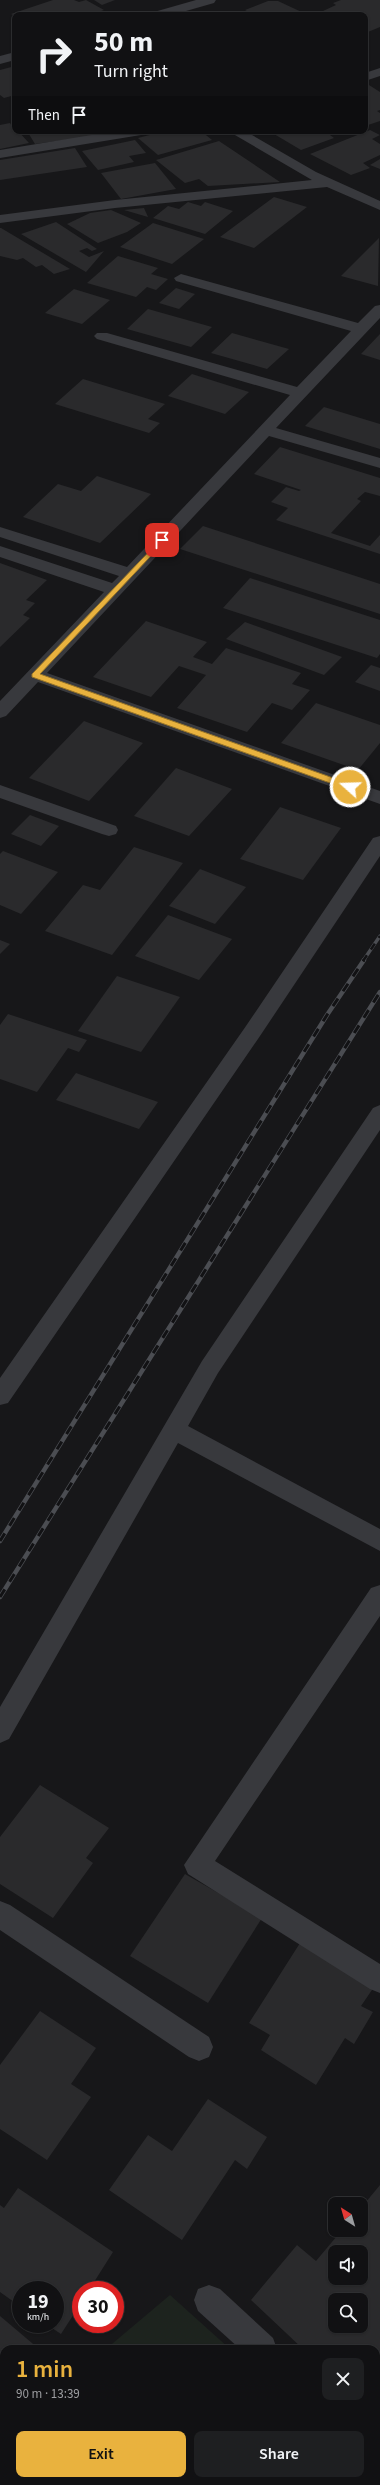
<!DOCTYPE html>
<html lang="en">
<head>
<meta charset="utf-8">
<style>
	:root { --surface:#111113; --page:#1e1f21; --text:#f1f3f6; --muted:#9c9da0; --line:#303133; --accent:#e9b23e }
	body { margin:0; font-family:"Source Sans 3",sans-serif; background:var(--page); color:var(--text); height:100vh; display:flex; flex-direction:column; font-size:15px; white-space:nowrap }
	* { box-sizing:border-box; margin:0 }
	p { font-size:13px; color:var(--muted) }
	.icon { flex:none; width:22px; height:22px; fill:none; stroke:currentColor; stroke-width:2; stroke-linecap:round; stroke-linejoin:round }
	.map { position:relative; flex:1; overflow:hidden }
	.details { position:absolute; left:0px; top:2345px; width:380px; height:140px; display:flex; flex-direction:column; background:var(--surface); border-radius:12px 12px 0 0; box-shadow:0 1px 3px #0004,0 0 0 1px var(--line) }
	.details>* { flex:none }
	.banner { position:absolute; left:12px; top:12px; width:356px; height:122px; border-radius:8px; box-shadow:0 1px 3px #0004,0 0 0 1px var(--line); background:#111113; color:var(--text); overflow:hidden }
	.needle { width:26px; rotate:323deg }
	.tools { position:absolute; left:328px; top:2197px; display:grid; gap:8px }
	.tools a { display:grid; place-items:center; width:40px; height:40px; border-radius:8px; background:var(--surface); box-shadow:0 1px 3px #0004,0 0 0 1px var(--line); font-size:20px }
	.speed { position:absolute; left:12px; top:2281px; display:flex; gap:8px; font-size:20px; font-weight:700; text-align:center }
	.speed>* { display:grid; place-content:center; width:52px; height:52px; border-radius:50%; background:var(--surface); box-shadow:0 1px 3px #0004,0 0 0 1px var(--line); line-height:1 }
	.speed small { font-size:10px; font-weight:400 }
	.speed .limit { border:6px solid #d22; background:#fff; color:#111 }
	.pin { position:absolute; display:grid; place-items:center; width:34px; height:34px; color:#fff; margin:-17px; border-radius:8px; box-shadow:0 2px 6px #0006 }
	.me { position:absolute; width:44px; margin:-22px; rotate:290deg; stroke-linejoin:round; filter:drop-shadow(0 0 3px #0008) }
	.turn { display:flex; align-items:center; gap:14px; height:84px; padding:0 16px; font-size:18px }
	.turn .icon { width:52px; height:52px; stroke-width:2.5 }
	.turn b { display:block; font-size:28px; line-height:34px }
	.then { display:flex; align-items:center; height:38px; padding:0 16px; background:#0003; gap:8px; font-size:15px }
	.round { display:grid; place-items:center; flex:none; width:42px; height:42px; border-radius:8px; background:var(--page) }
	.headline { display:flex; align-items:center; justify-content:space-between; height:68px; padding:0 16px }
	h1 { font-size:24px; font-weight:600; line-height:30px; color:var(--accent) }
	.primary-button { display:flex; gap:8px; margin-top:auto; padding:8px 16px }
	.primary-button a { flex:1; height:46px; border-radius:8px; background:var(--accent); color:#111; font-size:16px; font-weight:600; line-height:46px; text-align:center }
	.primary-button a+a { background:var(--page); color:var(--text) }
	.map>svg:first-child { display:block }
</style>
</head>
<body>
<div class="map">
<svg width="380" height="2485" viewBox="0 0 380 2485">
	<rect width="100%" height="100%" fill="#171719"/>
	<g fill="#1d231e">
		<polygon points="170,2295 230,2349 106,2349"/>
		<polygon points="4,2480 376,2481 380,2485 1,2485"/>
	</g>
	<g fill="#2a2a2c" fill-rule="evenodd">
		<polygon points="53,0 74,0 79,2 86,0 104,10 90,15 15,16 11,14"/>
		<polygon points="94,0 115,0 102,5"/>
		<polygon points="341,0 380,0 380,27 368,32 365,30 365,15 332,15 323,11 336,5 333,3"/>
		<polygon points="268,1 278,1 308,15 245,15 250,13 245,10"/>
		<polygon points="15,66 15,95 4,98 0,95 0,70"/>
		<polygon points="369,85 380,92 380,110 377,111 380,113 380,121 365,126 365,86"/>
		<polygon points="10,123 15,131 18,131 29,143 0,149 0,125"/>
		<polygon points="370,130 380,135 372,139 380,144 380,155 363,163 370,168 351,175 310,154"/>
		<polygon points="27,131 100,131 102,135 35,144"/>
		<polygon points="165,131 201,131 212,140 158,155 138,138"/>
		<polygon points="269,131 341,131 330,135 334,138 301,150"/>
		<polygon points="135,140 146,153 129,156 134,162 98,170 82,151"/>
		<polygon points="219,141 280,182 208,186 199,179 185,183 156,160"/>
		<polygon points="75,148 87,167 0,180 0,160"/>
		<polygon points="380,159 380,169 370,165"/>
		<polygon points="155,163 176,189 121,199 101,173"/>
		<polygon points="274,197 307,207 254,248 220,237"/>
		<polygon points="188,202 201,206 205,202 233,211 205,234 153,218 168,206 179,209"/>
		<polygon points="144,208 148,217 124,210"/>
		<polygon points="111,210 141,223 127,232 98,243 67,224 90,213"/>
		<polygon points="56,222 97,249 92,251 87,248 79,251 89,257 104,251 86,272 21,234"/>
		<polygon points="153,223 204,239 172,264 120,247"/>
		<polygon points="0,228 1,228 70,269 54,274 42,265 36,267 23,258 17,260 0,256"/>
		<polygon points="379,238 378,286 341,276"/>
		<polygon points="118,256 158,268 151,274 168,279 156,290 147,287 136,297 87,283"/>
		<polygon points="176,288 195,294 179,309 159,303"/>
		<polygon points="74,289 110,300 82,324 45,313"/>
		<polygon points="148,309 212,327 191,347 127,329"/>
		<polygon points="232,333 289,349 267,369 211,353"/>
		<polygon points="380,334 380,360 361,354"/>
		<polygon points="192,374 249,392 225,414 168,396"/>
		<polygon points="83,379 165,404 148,419 160,423 149,433 55,404"/>
		<polygon points="324,407 380,424 380,449 305,426"/>
		<polygon points="280,447 380,478 380,496 365,492 357,499 361,501 331,533 370,546 380,535 380,554 276,520 288,508 271,502 286,487 299,491 301,490 254,474"/>
		<polygon points="97,476 151,494 100,543 23,517 58,484 81,491"/>
		<polygon points="203,526 380,584 380,614 180,549"/>
		<polygon points="0,563 47,580 26,600 35,603 23,615 30,618 0,647"/>
		<polygon points="250,578 380,620 380,654 377,658 223,608"/>
		<polygon points="146,621 207,642 193,657 212,664 226,648 301,673 292,684 310,690 292,710 272,703 247,732 177,708 206,675 179,666 151,697 93,677"/>
		<polygon points="245,622 342,657 324,675 226,639"/>
		<polygon points="371,665 380,668 380,691 355,682"/>
		<polygon points="316,703 380,725 380,743 358,770 281,743"/>
		<polygon points="84,721 143,743 89,801 29,778"/>
		<polygon points="176,768 232,789 189,836 134,816"/>
		<polygon points="280,807 341,828 303,880 240,859"/>
		<polygon points="30,815 59,826 41,846 11,834"/>
		<polygon points="134,847 183,863 112,955 45,931 83,885 100,890"/>
		<polygon points="3,851 58,872 21,914 0,905 0,854"/>
		<polygon points="200,869 246,887 215,924 169,906"/>
		<polygon points="168,915 232,939 199,980 135,956"/>
		<polygon points="0,940 10,944 0,954"/>
		<polygon points="117,976 180,997 141,1052 78,1031"/>
		<polygon points="8,1014 87,1040 79,1052 68,1048 37,1092 0,1079 0,1025"/>
		<polygon points="76,1073 158,1102 139,1129 56,1100"/>
		<polygon points="40,1785 109,1828 86,1858 93,1863 53,1918 0,1884 0,1837"/>
		<polygon points="185,1874 262,1918 208,2003 130,1956"/>
		<polygon points="300,1943 374,1987 361,2006 373,2012 354,2044 345,2038 316,2085 261,2050 270,2035 249,2023"/>
		<polygon points="40,2011 96,2048 71,2084 91,2097 47,2160 0,2129 0,2065"/>
		<polygon points="208,2099 267,2137 247,2169 235,2160 182,2240 109,2190 148,2135 172,2151"/>
		<path d="M380,2185V2368L376,2365V2349H303L251,2300L297,2245L316,2261L342,2230H361V2208ZM335,2252H361V2278H335ZM335,2300H361V2326H335Z"/>
		<polygon points="18,2188 113,2252 89,2290 81,2290 81,2303 61,2334 46,2324 55,2324 55,2290 21,2290 21,2307 0,2292 0,2205 4,2208"/>
		<polygon points="0,2316 39,2349 4,2349 4,2407 0,2412"/>
	</g>
	<g fill="none" stroke-linecap="round" stroke-linejoin="round">
		<g fill="#38393d" fill-rule="evenodd">
			<polygon points="196,0 216,0 214,3 172,15 152,15 154,12"/>
			<polygon points="15,52 15,60 0,64 0,56"/>
			<polygon points="380,68 380,76 365,81 365,73"/>
			<polygon points="116,131 148,131 141,135 0,158 0,150"/>
			<polygon points="228,131 245,131 316,172 380,201 380,210 327,187 115,208 0,223 0,215 115,200 312,180"/>
			<polygon points="181,274 358,323 375,306 380,305 380,318 276,428 380,458 380,468 269,436 47,673 380,791 380,804 38,682 6,716 0,718 0,701 104,592 0,557 0,546 112,583 119,576 0,537 0,527 127,567 290,395 97,339 94,336 97,333 107,333 297,387 351,331 176,281 174,278"/>
			<polygon points="0,785 116,826 118,830 116,834 109,836 102,834 0,798"/>
			<polygon points="380,836 380,856 260,1036 8,1403 0,1405 0,1378 246,1026 373,838"/>
			<polygon points="380,1105 380,1130 218,1373 188,1426 380,1529 380,1551 178,1443 9,1739 0,1743 0,1707 202,1361 373,1108"/>
			<polygon points="380,1585 380,1616 215,1861 380,1964 380,1993 370,1989 188,1874 184,1865 371,1588"/>
			<polygon points="0,1901 10,1905 209,2037 213,2047 209,2057 199,2061 189,2057 0,1930"/>
			<polygon points="209,2285 220,2289 273,2338 277,2349 240,2349 198,2311 194,2300 198,2289"/>
			<polygon points="376,2438 380,2440 380,2474 376,2472"/>
		</g>
		<g stroke="#4b4d52" stroke-width="3.5">
			<polyline id="rail-far1" points="363,961 380,936"/>
		</g>
		<g stroke="#4b4d52" stroke-width="4.5">
			<g id="rail">
				<polyline points="0,1541 327,1015 364,960"/>
				<polyline points="0,1597 380,992"/>
			</g>
		</g>
		<use href="#rail-far1" stroke="#121214" stroke-width="2.5" stroke-dasharray="7" stroke-linecap="butt"/>
		<use href="#rail" stroke="#121214" stroke-width="3" stroke-dasharray="9" stroke-linecap="butt"/>
	</g>
	<polygon fill="#e9b23e" stroke="#977428" points="162,538 164,542 40,674 353,785 353,789 347,789 32,677 32,674"/>
</svg>
<div class="tools">
<a><svg class="needle" viewBox="-14 -14 28 28"><path d="M0-13l5 13h-10z" fill="#e53935"/><path d="M0 13l5-13h-10z" fill="#9c9da0"/></svg></a>
<a><svg class="icon" aria-label="sound" viewBox="0 0 24 24"><path d="M4 9h4l5-4v14l-5-4H4zM17 9q2 3 0 6"/></svg></a>
<a><svg class="icon" aria-label="search" viewBox="0 0 24 24"><circle cx="10" cy="10" r="6"/><path d="M15 15l6 6"/></svg></a>
</div>
<div class="speed"><div>19<small>km/h</small></div><div class="limit">30</div></div>
<div class="pin" style="left:162px;top:540px;background:#d93025"><svg class="icon" aria-label="arrive" viewBox="0 0 24 24"><path d="M6 21V4h12l-3 4 3 4H6"/></svg></div>
<svg class="me" style="left:350px;top:787px" viewBox="-20 -20 40 40"><circle r="17" fill="#e9b23e" stroke="#fff" stroke-width="3"/><path d="M0-11L8 9 0 5-8 9z" fill="#fff"/></svg>
<div class="banner">
<div class="turn"><svg class="icon" aria-label="right" viewBox="0 0 24 24"><path d="M7 20v-9h11M14 6l5 5-5 5"/></svg><div><b>50 m</b>Turn right</div></div>
<div class="then">Then<svg class="icon" aria-label="arrive" viewBox="0 0 24 24"><path d="M6 21V4h12l-3 4 3 4H6"/></svg></div>
</div>
<section class="details">
<div class="headline"><div><h1>1 min</h1><p>90 m · 13:39</p></div><a class="round"><svg class="icon" aria-label="close" viewBox="0 0 24 24"><path d="M6 6l12 12M18 6L6 18"/></svg></a></div>
<div class="primary-button"><a>Exit</a><a>Share</a></div>
</section>
</div>
</body>
</html>
